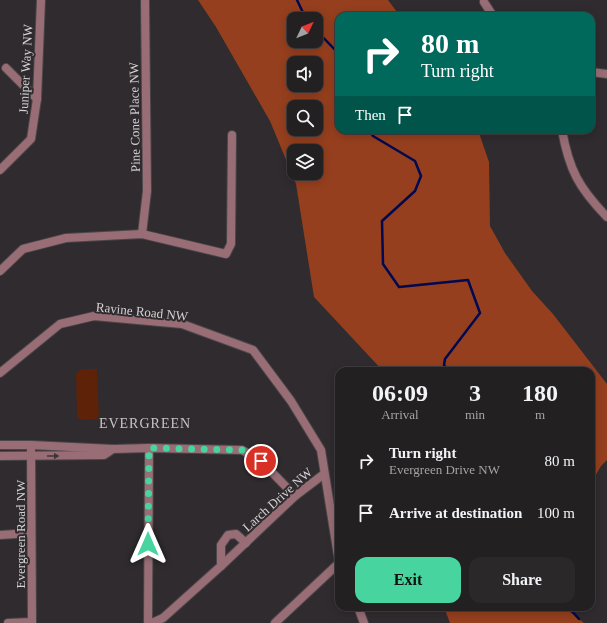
<!DOCTYPE html>
<html lang="en">
<head>
<meta charset="utf-8">
<style>
	:root { --surface:#232022; --page:#2b282a; --text:#f1f3f6; --muted:#a3a3a5; --line:#403e40; --accent:#47d49e }
	body { margin:0; font-family:"Times New Roman",serif; background:var(--page); color:var(--text); height:100vh; display:flex; flex-direction:column; font-size:15px; white-space:nowrap }
	* { box-sizing:border-box; margin:0 }
	p { font-size:13px; color:var(--muted) }
	.icon { flex:none; width:22px; height:22px; fill:none; stroke:currentColor; stroke-width:2; stroke-linecap:round; stroke-linejoin:round }
	.map { position:relative; flex:1; overflow:hidden }
	.panel { position:absolute; left:335px; top:367px; width:260px; height:244px; display:flex; flex-direction:column; background:var(--surface); border-radius:12px; box-shadow:0 2px 10px #0003,0 0 0 1px var(--line) }
	.panel>* { flex:none }
	.guide { position:absolute; left:335px; top:12px; width:260px; height:122px; border-radius:12px; box-shadow:0 2px 10px #0003,0 0 0 1px var(--line); background:#00695c; color:#fff; overflow:hidden }
	.needle { width:26px; rotate:47deg }
	.fabs { position:absolute; left:287px; top:12px; display:grid; gap:8px }
	.fabs a { display:grid; place-items:center; width:36px; height:36px; border-radius:8px; background:var(--surface); box-shadow:0 2px 10px #0003,0 0 0 1px var(--line); font-size:20px }
	.pin { position:absolute; display:grid; place-items:center; width:34px; height:34px; color:#fff; margin:-17px; border:2px solid #fff; border-radius:50%; box-shadow:0 1px 4px #0007 }
	.me { position:absolute; width:44px; margin:-22px; rotate:0deg; stroke-linejoin:round; filter:drop-shadow(0 0 3px #0008) }
	.turn { display:flex; align-items:center; gap:14px; height:84px; padding:0 20px; font-size:18px }
	.turn .icon { width:52px; height:52px; stroke-width:2.5 }
	.turn b { display:block; font-size:28px; line-height:34px }
	.then { display:flex; align-items:center; height:38px; padding:0 20px; background:#0003; gap:8px; font-size:15px }
	.eta { display:flex; justify-content:space-evenly; align-items:center; height:68px; text-align:center }
	.eta b { font-size:24px; font-weight:800; line-height:28px }
	.cta { display:flex; gap:8px; margin-top:auto; padding:8px 20px }
	.cta a { flex:1; height:46px; border-radius:12px; background:var(--accent); color:#111; font-size:16px; font-weight:800; line-height:46px; text-align:center }
	.cta a+a { background:var(--page); color:var(--text) }
	ul { padding:0; list-style:none }
	li { display:flex; align-items:center; gap:12px; height:52px; padding:0 20px }
	li div { flex:1 }
	li b { display:block; font-size:15px }
	li em { font-style:normal }
	.map>svg:first-child { display:block }
</style>
</head>
<body>
<div class="map">
<svg width="607" height="623" viewBox="0 0 607 623">
	<rect width="100%" height="100%" fill="#2f2b2e"/>
	<polygon fill="#5e2209" points="82,369 97,369 99,419 80,420 77,417 76,373"/>
	<g fill="#953f1e" fill-rule="evenodd">
		<path d="M198,0H388L400,16H339V130H478L489,162L490,226L505,253L532,291L553,314L607,384V460L601,466L591,483V371H383L314,297L296,184L270,121L216,27ZM294,19H316V41H294ZM294,63H316V85H294ZM294,107H316V129H294ZM294,151H316V173H294Z"/>
		<polygon points="444,607 564,607 584,623 450,623"/>
	</g>
	<g fill="none" stroke-linecap="round" stroke-linejoin="round">
		<g stroke="#010950" stroke-width="2.5">
			<polyline points="297,0 306,19"/>
			<polyline points="316,30 339,54"/>
			<polyline points="369,130 373,136 415,161 421,176 415,191 382,221 383,264 399,287 468,280 480,313 445,359 444,365 449,371"/>
			<polyline points="568,607 579,619"/>
		</g>
		<g stroke="#4a4649" stroke-width="10">
			<g id="street">
				<polyline points="484,2 493,16"/>
				<polyline points="6,68 37,99"/>
				<polyline points="591,72 607,74"/>
				<path d="M562,130C569,170 579,188 607,217"/>
				<polyline points="0,170 31,139 37,99 41,0"/>
				<polyline points="142,234 147,191 145,0"/>
				<polyline points="0,271 23,249 66,238 142,234 226,254 231,244 232,135"/>
				<polyline points="0,373 60,324 94,316 182,324 253,350 291,401 321,450 339,562"/>
				<polyline points="0,445 31,445 113,449 149,448 242,450 261,461 295,496"/>
				<polyline points="31,445 32,623"/>
				<polyline points="0,456 104,455 113,449"/>
				<polyline points="0,535 31,533"/>
				<polyline points="221,566 221,545 228,535 236,534 246,543"/>
				<polyline points="358,607 364,623"/>
				<polyline points="8,623 32,622"/>
				<polyline points="148,623 149,448"/>
				<polyline points="152,623 163,618 221,566 295,496 324,474"/>
				<polyline points="275,623 339,563"/>
			</g>
		</g>
		<use href="#street" stroke="#986d75" stroke-width="8"/>
	</g>
	<defs><path id="oneway-solid" d="M-6-.8H1V-3.2L6.5 0L1 3.2V.8H-6Z"/></defs>
	<use fill="#3f3539" href="#oneway-solid" transform="translate(53 456)"/>
	<g fill="none" stroke-linecap="round" stroke-linejoin="round">
		<polyline stroke="#47d49e" stroke-width="7" stroke-dasharray="0 12.6" points="148,544 149,448 242,450 261,461"/>
	</g>
	<g text-anchor="middle" stroke-width="4" stroke-linejoin="round" paint-order="stroke">
		<g font-size="13" fill="#d5d2d4" stroke="#2f2b2e">
			<text transform="translate(25 69) rotate(-87)" y="5">Juniper Way NW</text>
			<text transform="translate(134 117) rotate(-91)" y="5">Pine Cone Place NW</text>
			<text transform="translate(142 311) rotate(6)" y="5">Ravine Road NW</text>
			<text transform="translate(277 499) rotate(-42)" y="5">Larch Drive NW</text>
			<text transform="translate(20 534) rotate(-90)" y="5">Evergreen Road NW</text>
		</g>
		<g font-size="14" letter-spacing="1" fill="#c8c3c7" stroke="#2f2b2e">
			<text x="145" y="428">EVERGREEN</text>
		</g>
	</g>
</svg>
<div class="fabs">
<a><svg class="needle" viewBox="-14 -14 28 28"><path d="M0-13l5 13h-10z" fill="#e53935"/><path d="M0 13l5-13h-10z" fill="#a3a3a5"/></svg></a>
<a><svg class="icon" aria-label="sound" viewBox="0 0 24 24"><path d="M4 9h4l5-4v14l-5-4H4zM17 9q2 3 0 6"/></svg></a>
<a><svg class="icon" aria-label="search" viewBox="0 0 24 24"><circle cx="10" cy="10" r="6"/><path d="M15 15l6 6"/></svg></a>
<a><svg class="icon" aria-label="layers" viewBox="0 0 24 24"><path d="M12 4l9 5-9 5-9-5zM3 14l9 5 9-5"/></svg></a>
</div>
<div class="pin" style="left:261px;top:461px;background:#d93025"><svg class="icon" aria-label="arrive" viewBox="0 0 24 24"><path d="M6 21V4h12l-3 4 3 4H6"/></svg></div>
<svg class="me" style="left:148px;top:544px" viewBox="-20 -20 40 40"><path d="M0-17L14 15 0 8-14 15z" fill="#47d49e" stroke="#fff" stroke-width="4"/></svg>
<div class="guide">
<div class="turn"><svg class="icon" aria-label="right" viewBox="0 0 24 24"><path d="M7 20v-9h11M14 6l5 5-5 5"/></svg><div><b>80 m</b>Turn right</div></div>
<div class="then">Then<svg class="icon" aria-label="arrive" viewBox="0 0 24 24"><path d="M6 21V4h12l-3 4 3 4H6"/></svg></div>
</div>
<section class="panel">
<div class="eta">
<div><b>06:09</b><p>Arrival</p></div>
<div><b>3</b><p>min</p></div>
<div><b>180</b><p>m</p></div>
</div>
<ul>
<li><svg class="icon" aria-label="right" viewBox="0 0 24 24"><path d="M7 20v-9h11M14 6l5 5-5 5"/></svg><div><b>Turn right</b><p>Evergreen Drive NW</p></div><em>80 m</em></li>
<li><svg class="icon" aria-label="arrive" viewBox="0 0 24 24"><path d="M6 21V4h12l-3 4 3 4H6"/></svg><div><b>Arrive at destination</b></div><em>100 m</em></li>
</ul>
<div class="cta"><a>Exit</a><a>Share</a></div>
</section>
</div>
</body>
</html>
